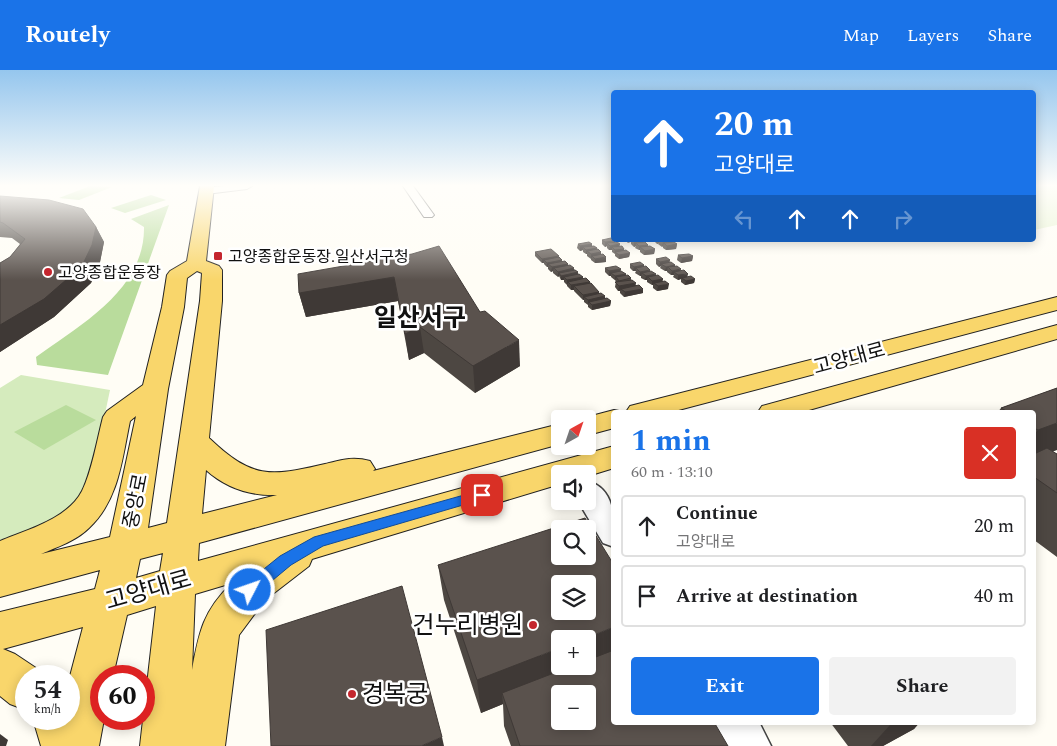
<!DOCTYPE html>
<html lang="en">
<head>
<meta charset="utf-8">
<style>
	:root { --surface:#fff; --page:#f2f2f2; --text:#202124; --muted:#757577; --line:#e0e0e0; --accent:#1a73e8 }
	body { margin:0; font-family:Spectral,"Noto Sans KR",serif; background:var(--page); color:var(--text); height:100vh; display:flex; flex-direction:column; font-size:19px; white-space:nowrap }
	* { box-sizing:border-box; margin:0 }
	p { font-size:16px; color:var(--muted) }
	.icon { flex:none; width:28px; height:28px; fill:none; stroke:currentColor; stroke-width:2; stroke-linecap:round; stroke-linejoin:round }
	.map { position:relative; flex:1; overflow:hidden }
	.details { position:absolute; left:611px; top:340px; width:425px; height:315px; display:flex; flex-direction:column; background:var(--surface); border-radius:5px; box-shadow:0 2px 12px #0003 }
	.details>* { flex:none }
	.hud { position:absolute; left:611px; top:20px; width:425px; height:152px; border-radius:5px; box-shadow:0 2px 12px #0003; background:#1a73e8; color:#fff; overflow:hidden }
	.needle { width:32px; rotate:40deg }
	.buttons { position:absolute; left:551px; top:340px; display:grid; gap:10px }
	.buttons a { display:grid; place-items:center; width:45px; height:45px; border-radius:5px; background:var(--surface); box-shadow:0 2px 12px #0003; font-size:25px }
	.speed { position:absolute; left:15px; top:595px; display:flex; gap:10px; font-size:25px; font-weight:700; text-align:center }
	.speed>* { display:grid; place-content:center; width:65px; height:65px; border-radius:50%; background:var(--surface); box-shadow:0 2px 12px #0003; line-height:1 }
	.speed small { font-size:12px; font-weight:400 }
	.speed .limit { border:8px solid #d22; background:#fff; color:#111 }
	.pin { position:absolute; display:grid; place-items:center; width:42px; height:42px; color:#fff; margin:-21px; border-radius:10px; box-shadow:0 2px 8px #0006 }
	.me { position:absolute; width:55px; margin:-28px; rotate:49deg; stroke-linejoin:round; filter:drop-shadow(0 0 4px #0008) }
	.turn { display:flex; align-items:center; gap:18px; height:105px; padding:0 20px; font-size:22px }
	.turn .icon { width:65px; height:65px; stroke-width:2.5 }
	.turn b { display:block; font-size:35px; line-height:42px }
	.lanes { display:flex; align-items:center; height:48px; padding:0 20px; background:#0003; justify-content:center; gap:25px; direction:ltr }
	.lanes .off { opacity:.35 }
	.round { display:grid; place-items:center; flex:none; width:52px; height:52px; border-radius:5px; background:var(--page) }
	.summary { display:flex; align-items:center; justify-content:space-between; height:85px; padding:0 20px }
	h1 { font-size:30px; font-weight:700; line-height:38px; color:var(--accent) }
	.action { display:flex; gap:10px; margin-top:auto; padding:10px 20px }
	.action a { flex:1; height:58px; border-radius:5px; background:var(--accent); color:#fff; font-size:20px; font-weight:700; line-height:58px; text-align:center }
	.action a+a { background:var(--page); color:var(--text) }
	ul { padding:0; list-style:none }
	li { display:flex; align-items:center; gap:15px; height:62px; margin:0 10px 8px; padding:0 10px; border:2px solid var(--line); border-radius:5px }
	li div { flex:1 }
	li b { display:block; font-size:19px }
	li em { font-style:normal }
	header { display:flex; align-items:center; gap:30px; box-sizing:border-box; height:70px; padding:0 25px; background:var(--accent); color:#fff }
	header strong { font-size:24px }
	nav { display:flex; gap:28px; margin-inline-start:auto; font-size:18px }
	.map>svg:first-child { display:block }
</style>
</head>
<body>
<header>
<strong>Routely</strong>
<nav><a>Map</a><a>Layers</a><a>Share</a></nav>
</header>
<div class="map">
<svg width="1057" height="676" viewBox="0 0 1057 676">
	<rect width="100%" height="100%" fill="#fffdf5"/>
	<polygon fill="#d5ebbd" points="21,305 110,320 87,429 0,481 0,318"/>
	<g fill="#b9dc9c">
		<polygon points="90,116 112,117 79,130 59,128"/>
		<polygon points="151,125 166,130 125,143 111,138"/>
		<path d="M169,135L108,305L37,295L36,287C80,255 145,220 144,157L131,149Z"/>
		<polygon points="66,335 96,350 44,380 14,362"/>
	</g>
	<polygon fill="#e6f2cf" points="1034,116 1057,116 1057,155 1034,160"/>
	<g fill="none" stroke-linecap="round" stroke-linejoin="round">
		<g stroke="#444" stroke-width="2">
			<g id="minor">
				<polygon points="224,116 252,116 247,119 206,124 201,121 206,118"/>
				<polygon points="403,116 413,116 434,145 432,147 424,147"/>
			</g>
		</g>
		<g stroke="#444" stroke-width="3">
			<g id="tertiary">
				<path d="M588,411C617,420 614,452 614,477L603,473L578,431H588Z"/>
				<polygon points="713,652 759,652 771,676 725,676"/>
			</g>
		</g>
		<g stroke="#222" stroke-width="2">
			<g id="primary">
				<path d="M200,116H214L206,191L219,196L222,200V231L209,368C252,409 269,407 325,394C341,390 353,386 370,391L375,399L373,401L560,354V374L199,473L198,491L614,376V398L588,406V404H560V414L312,489L309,496L265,530L239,565L225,676H140L156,536L127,545L113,606H101V649H104L99,676H41L33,649H69V610L83,557L3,579L15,584L42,602L43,606H26V640L10,634L0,626V542L95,519L100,500L0,527V471C26,460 68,449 82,421C92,401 97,370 103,347L107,341L143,315L162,237L167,205L170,201L187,191ZM197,201L202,203L200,231L167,453L148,458L168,319L184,237L187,208ZM136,346L110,467L41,484C57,477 76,471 89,458C119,430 122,389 130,351ZM206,400C226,418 251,426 277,425L202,444ZM163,483L160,501L136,508L140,489ZM232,513C203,541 199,562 192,600L195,524Z"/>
				<polygon points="1057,227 1057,240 671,342 626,342 630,336"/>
				<polygon points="1057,255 1057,269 802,342 758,342 762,336"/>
				<polygon points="614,340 624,342 614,342 614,358 588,365 588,349 580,349"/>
			</g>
		</g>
		<use href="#minor" fill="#fff" fill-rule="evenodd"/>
		<use href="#tertiary" fill="#fff" fill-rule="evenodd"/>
		<use href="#primary" fill="#f9d66b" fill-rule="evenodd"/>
	</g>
	<g fill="#4d4742">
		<polygon points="0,126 96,157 104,172 100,192 91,213 54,247 0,282 0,193 10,187 20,174 12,168 0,167"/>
		<polygon points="602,170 614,172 619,176 624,179 624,180 630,183 629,187 619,189 615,186 615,184 612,182 612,180 609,180 607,178 607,176 605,177 602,174"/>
		<polygon points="625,170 643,170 644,171 643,172 648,176 655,179 654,184 644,185 640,182 640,180 639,180 635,178 636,176 634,177 631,174 631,172 628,173"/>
		<polygon points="653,170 671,170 672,172 677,174 676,179 666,180 663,178 663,176 662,177 658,174 659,173 657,174"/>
		<polygon points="578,174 592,174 592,176 601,182 601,184 606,192 595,193 591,190 591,189 587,186 587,184 586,184 583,182 583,180 580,181 577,178"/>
		<polygon points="535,182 559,187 562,190 562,191 578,202 578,204 583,207 583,209 590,213 599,222 599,223 605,228 611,231 610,236 592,240 588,237 588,235 584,232 584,230 583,230 574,221 574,220 571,220 567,216 567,215 564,212 564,210 561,210 559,206 558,207 553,203 553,201 551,202 548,199 548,197 547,197 544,194 544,193 542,193 535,186"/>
		<polygon points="412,184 480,242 520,296 475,323 424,283 409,290 398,231 306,247 299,223"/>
		<polygon points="678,185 693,186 692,191 681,193 677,190"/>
		<polygon points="656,189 670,190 669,192 675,195 675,196 687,207 695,209 694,213 685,215 681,212 681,209 678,210 673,207 674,205 671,205 667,202 667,201 665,201 660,198 661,196 659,197 656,194"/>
		<polygon points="630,194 644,195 644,197 655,206 663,209 662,211 668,219 657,221 653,218 653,215 652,215 647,212 647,210 645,210 641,208 641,206 640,206 635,203 636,201 633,201 630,198"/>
		<polygon points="605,198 621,199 620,201 626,204 625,206 631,208 631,210 643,223 624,227 620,223 620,221 618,221 615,217 616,211 611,207 611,206 609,206 605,202"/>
		<polygon points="1057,318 1053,382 1057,384 1057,487 1034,470 1034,342 998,342 1001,338"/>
		<polygon points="438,495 614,652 728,676 511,676 504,656 503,634 481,643 444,530"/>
		<polygon points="830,652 920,652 914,659 883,676 848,676"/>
	</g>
	<g fill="#3f3936">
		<polygon points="96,157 104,172 100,192 91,213 54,247 0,282 0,255"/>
		<polygon points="657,170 667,170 672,171 671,175 664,173 663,176 662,177 663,172 659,170 659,173 657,174"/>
		<polygon points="615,171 614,175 607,173 607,176 605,177 605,172"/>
		<polygon points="644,171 643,175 636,173 636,176 634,177 634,172"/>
		<polygon points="592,174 592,178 583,177 583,180 580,181 580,176"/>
		<polygon points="620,174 619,179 612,177 612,180 609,180 610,176"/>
		<polygon points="677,174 676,179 666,180 667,176"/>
		<polygon points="648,175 648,179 640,177 640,180 639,180 639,176"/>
		<polygon points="597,178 596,183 587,181 587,184 586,184 586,180"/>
		<polygon points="624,179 624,183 615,182 614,184 615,180"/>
		<polygon points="655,179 654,184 644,185 645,181"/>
		<polygon points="601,182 601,187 592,186 591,189 591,184"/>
		<polygon points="630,183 629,187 619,189 619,185"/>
		<polygon points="559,186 558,190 544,190 544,193 542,193 542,189"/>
		<polygon points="693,186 692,191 681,193 682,188"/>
		<polygon points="606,187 606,192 595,193 595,189"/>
		<polygon points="562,190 562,194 548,194 548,197 547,197 547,193"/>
		<polygon points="670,190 669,195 661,194 661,196 659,197 660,192"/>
		<polygon points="568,194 568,198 554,198 553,201 551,202 552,197"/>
		<polygon points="644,195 644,200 636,198 636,201 633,201 634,197"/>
		<polygon points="675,195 675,199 668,197 667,201 665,201 666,197"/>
		<polygon points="574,198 574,203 578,202 578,207 564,207 564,210 561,210 561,206 559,203 559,206 558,207 558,202"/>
		<polygon points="621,199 620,204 611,203 611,206 609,206 609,201"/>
		<polygon points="681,199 680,203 674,202 674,205 671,205 672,201"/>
		<polygon points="650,200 650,204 642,203 641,206 640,206 640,202"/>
		<polygon points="626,204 625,209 616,207 615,211 615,206"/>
		<polygon points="656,204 655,208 648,207 647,210 645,210 646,206"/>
		<polygon points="688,204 687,208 682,208 681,209 678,210 678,205"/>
		<polygon points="394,207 398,231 306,247 299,223"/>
		<polygon points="583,207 583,212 568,212 567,215 567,210"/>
		<polygon points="663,209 662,213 654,213 653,215 652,215 652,211"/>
		<polygon points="695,209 694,213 685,215 686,211"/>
		<polygon points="590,212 590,217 574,216 574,220 571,220 571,215"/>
		<polygon points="636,213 635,218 621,219 620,221 618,221 619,216"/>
		<polygon points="669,214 668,219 657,221 658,216"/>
		<polygon points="643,219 643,223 624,227 625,222"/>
		<polygon points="599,222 599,227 584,227 584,230 583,230 583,225"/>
		<polygon points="605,226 605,231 589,232 588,235 588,230"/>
		<polygon points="611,231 610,236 592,240 592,235"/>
		<polygon points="420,257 424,283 409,290 405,264"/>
		<polygon points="519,270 520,296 475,323 473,296"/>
		<polygon points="1057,353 1057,380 1034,389 1034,365 1038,360"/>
		<polygon points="614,557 614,589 502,623 503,634 481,643 477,610 560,578 560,596 588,596 588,569 584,569"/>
		<polygon points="895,652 920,652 914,659 883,676 871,676 890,655"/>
		<polygon points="0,664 8,670 6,676 0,676"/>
		<polygon points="442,667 444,676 421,676"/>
	</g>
	<g fill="#5a524d" stroke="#3f3936" fill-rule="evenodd">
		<polygon points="0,126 49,130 83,139 96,157 92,175 82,196 44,229 0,255 0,193 10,187 25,169 3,153 0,152"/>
		<polygon points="611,168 615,171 605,172 602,170"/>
		<polygon points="632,170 643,170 644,171 634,172"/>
		<polygon points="659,170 671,170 672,171 663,172"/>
		<polygon points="589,172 592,174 580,176 578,174"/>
		<polygon points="617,172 620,174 610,176 607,173"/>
		<polygon points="645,172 648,175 639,176 636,173"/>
		<polygon points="674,172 677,174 667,176 664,173"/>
		<polygon points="439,176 480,242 485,241 519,270 473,296 420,257 405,264 394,207 299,223 298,204 412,184"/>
		<polygon points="594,176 597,178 586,180 583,177"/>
		<polygon points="622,176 624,179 615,180 612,177"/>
		<polygon points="650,176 655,179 645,181 640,177"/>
		<polygon points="551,179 559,186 542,189 535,182"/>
		<polygon points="598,179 601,182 591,184 587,181"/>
		<polygon points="626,180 630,183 619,185 615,182"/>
		<polygon points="603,184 606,187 595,189 592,186"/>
		<polygon points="689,184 693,186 682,188 678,185"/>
		<polygon points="559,187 562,190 547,193 544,190"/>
		<polygon points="666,187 670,190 660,192 656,189"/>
		<polygon points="565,191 568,194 552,197 548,194"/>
		<polygon points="640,192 644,195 634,197 630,194"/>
		<polygon points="671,192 675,195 666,197 661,194"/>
		<polygon points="570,195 574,198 558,202 554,198"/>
		<polygon points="616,196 621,199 609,201 605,198"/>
		<polygon points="646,196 650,200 640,202 636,198"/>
		<polygon points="677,196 681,199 672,201 668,197"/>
		<polygon points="575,200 578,202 561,206 559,203"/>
		<polygon points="684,200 688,204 678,205 674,202"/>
		<polygon points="621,201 626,204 615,206 611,203"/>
		<polygon points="651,201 656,204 646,206 642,203"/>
		<polygon points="579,204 583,207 567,210 564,207"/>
		<polygon points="628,205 631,208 619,211 616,207"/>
		<polygon points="658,205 663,209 652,211 648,207"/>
		<polygon points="691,206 695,209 686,211 682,208"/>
		<polygon points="586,208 590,212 571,215 568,212"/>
		<polygon points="632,210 636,213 619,216 615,212"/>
		<polygon points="665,211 669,214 658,216 654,213"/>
		<polygon points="591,213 599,222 583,225 574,216"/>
		<polygon points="639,215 643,219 625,222 621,219"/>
		<polygon points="601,223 605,226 588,230 584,227"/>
		<polygon points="607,228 611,231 592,235 589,232"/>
		<polygon points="1057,318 1057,353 1038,360 1034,358 1034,342 1008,342 1001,338"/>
		<polygon points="1047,378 1057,384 1057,423 1034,407 1034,384"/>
		<path d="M585,448L614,495V557L584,569H560V578L477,610L438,495ZM560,459H588V486H560ZM560,514H588V541H560Z"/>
		<polygon points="402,516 442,667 421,676 271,676 266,560"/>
		<path d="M614,580V652H714L728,676H520L502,623L572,596H588V590ZM560,624H588V651H560Z"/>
	</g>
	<linearGradient id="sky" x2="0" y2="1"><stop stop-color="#95c6ee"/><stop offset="0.55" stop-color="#fffefa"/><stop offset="1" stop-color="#fffefa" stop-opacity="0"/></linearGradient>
	<rect width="1057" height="210" fill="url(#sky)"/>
	<polygon fill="#1a73e8" stroke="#114b97" points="482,420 489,425 487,428 323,476 291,495 255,525 250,527 244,525 242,520 244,515 280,486 314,467"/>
	<g fill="#c4262e" stroke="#fff" stroke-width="2">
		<rect x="213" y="181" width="10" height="10" rx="2.5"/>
		<circle cx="48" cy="202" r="5"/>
		<circle cx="533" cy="555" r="5"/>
		<circle cx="352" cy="624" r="5"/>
	</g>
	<g text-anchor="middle" stroke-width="5" stroke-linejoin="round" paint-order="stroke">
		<g font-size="16" fill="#111" stroke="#fff" text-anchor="start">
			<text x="228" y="192">고양종합운동장.일산서구청</text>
			<text x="58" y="208">고양종합운동장</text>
		</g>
		<g font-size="20" fill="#111" stroke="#fff">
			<text transform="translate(849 288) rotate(-15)" y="7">고양대로</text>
			<text transform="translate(135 431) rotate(-79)" y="7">중앙로</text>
		</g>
		<g font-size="24" fill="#111" stroke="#fff">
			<text transform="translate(148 520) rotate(-16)" y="8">고양대로</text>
		</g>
		<g font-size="24" fill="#111" stroke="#fff" text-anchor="end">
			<text x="523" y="563">건누리병원</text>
			<text x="362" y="632" text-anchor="start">경복궁</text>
		</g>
		<g font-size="25" font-weight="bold" fill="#111" stroke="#fff">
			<text x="420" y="256">일산서구</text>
		</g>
	</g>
</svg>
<div class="buttons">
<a><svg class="needle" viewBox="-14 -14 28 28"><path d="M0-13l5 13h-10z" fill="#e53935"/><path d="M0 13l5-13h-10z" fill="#757577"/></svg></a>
<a><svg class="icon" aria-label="sound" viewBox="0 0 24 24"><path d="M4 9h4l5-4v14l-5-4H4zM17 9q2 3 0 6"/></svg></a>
<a><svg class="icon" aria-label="search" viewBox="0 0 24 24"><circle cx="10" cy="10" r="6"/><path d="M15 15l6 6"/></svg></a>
<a><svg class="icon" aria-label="layers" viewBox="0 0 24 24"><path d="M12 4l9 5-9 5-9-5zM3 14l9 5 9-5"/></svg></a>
<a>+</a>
<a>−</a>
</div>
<div class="speed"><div>54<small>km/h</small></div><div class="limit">60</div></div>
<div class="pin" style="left:482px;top:425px;background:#d93025"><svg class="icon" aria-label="arrive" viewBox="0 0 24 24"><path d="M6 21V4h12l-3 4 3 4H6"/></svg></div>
<svg class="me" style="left:250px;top:520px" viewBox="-20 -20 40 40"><circle r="17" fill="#1a73e8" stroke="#fff" stroke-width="3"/><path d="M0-11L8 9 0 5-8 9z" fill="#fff"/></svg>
<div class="hud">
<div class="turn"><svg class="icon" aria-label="ahead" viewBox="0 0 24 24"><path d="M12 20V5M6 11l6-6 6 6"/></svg><div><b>20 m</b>고양대로</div></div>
<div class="lanes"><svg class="icon off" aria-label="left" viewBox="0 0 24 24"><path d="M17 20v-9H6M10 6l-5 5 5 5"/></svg><svg class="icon" aria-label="ahead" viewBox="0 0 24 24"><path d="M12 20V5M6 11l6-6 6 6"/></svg><svg class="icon" aria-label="ahead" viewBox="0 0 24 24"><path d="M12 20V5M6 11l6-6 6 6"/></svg><svg class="icon off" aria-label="right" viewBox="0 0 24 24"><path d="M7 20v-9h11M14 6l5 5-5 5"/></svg></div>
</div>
<section class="details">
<div class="summary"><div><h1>1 min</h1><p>60 m · 13:10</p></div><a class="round" style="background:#d93025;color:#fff"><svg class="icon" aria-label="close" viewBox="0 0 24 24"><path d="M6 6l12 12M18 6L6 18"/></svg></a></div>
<ul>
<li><svg class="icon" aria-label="ahead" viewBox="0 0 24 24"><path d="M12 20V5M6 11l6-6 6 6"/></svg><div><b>Continue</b><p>고양대로</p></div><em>20 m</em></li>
<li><svg class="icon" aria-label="arrive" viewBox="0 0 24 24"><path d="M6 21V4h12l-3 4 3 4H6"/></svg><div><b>Arrive at destination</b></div><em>40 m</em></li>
</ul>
<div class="action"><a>Exit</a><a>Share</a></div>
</section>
</div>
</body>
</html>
